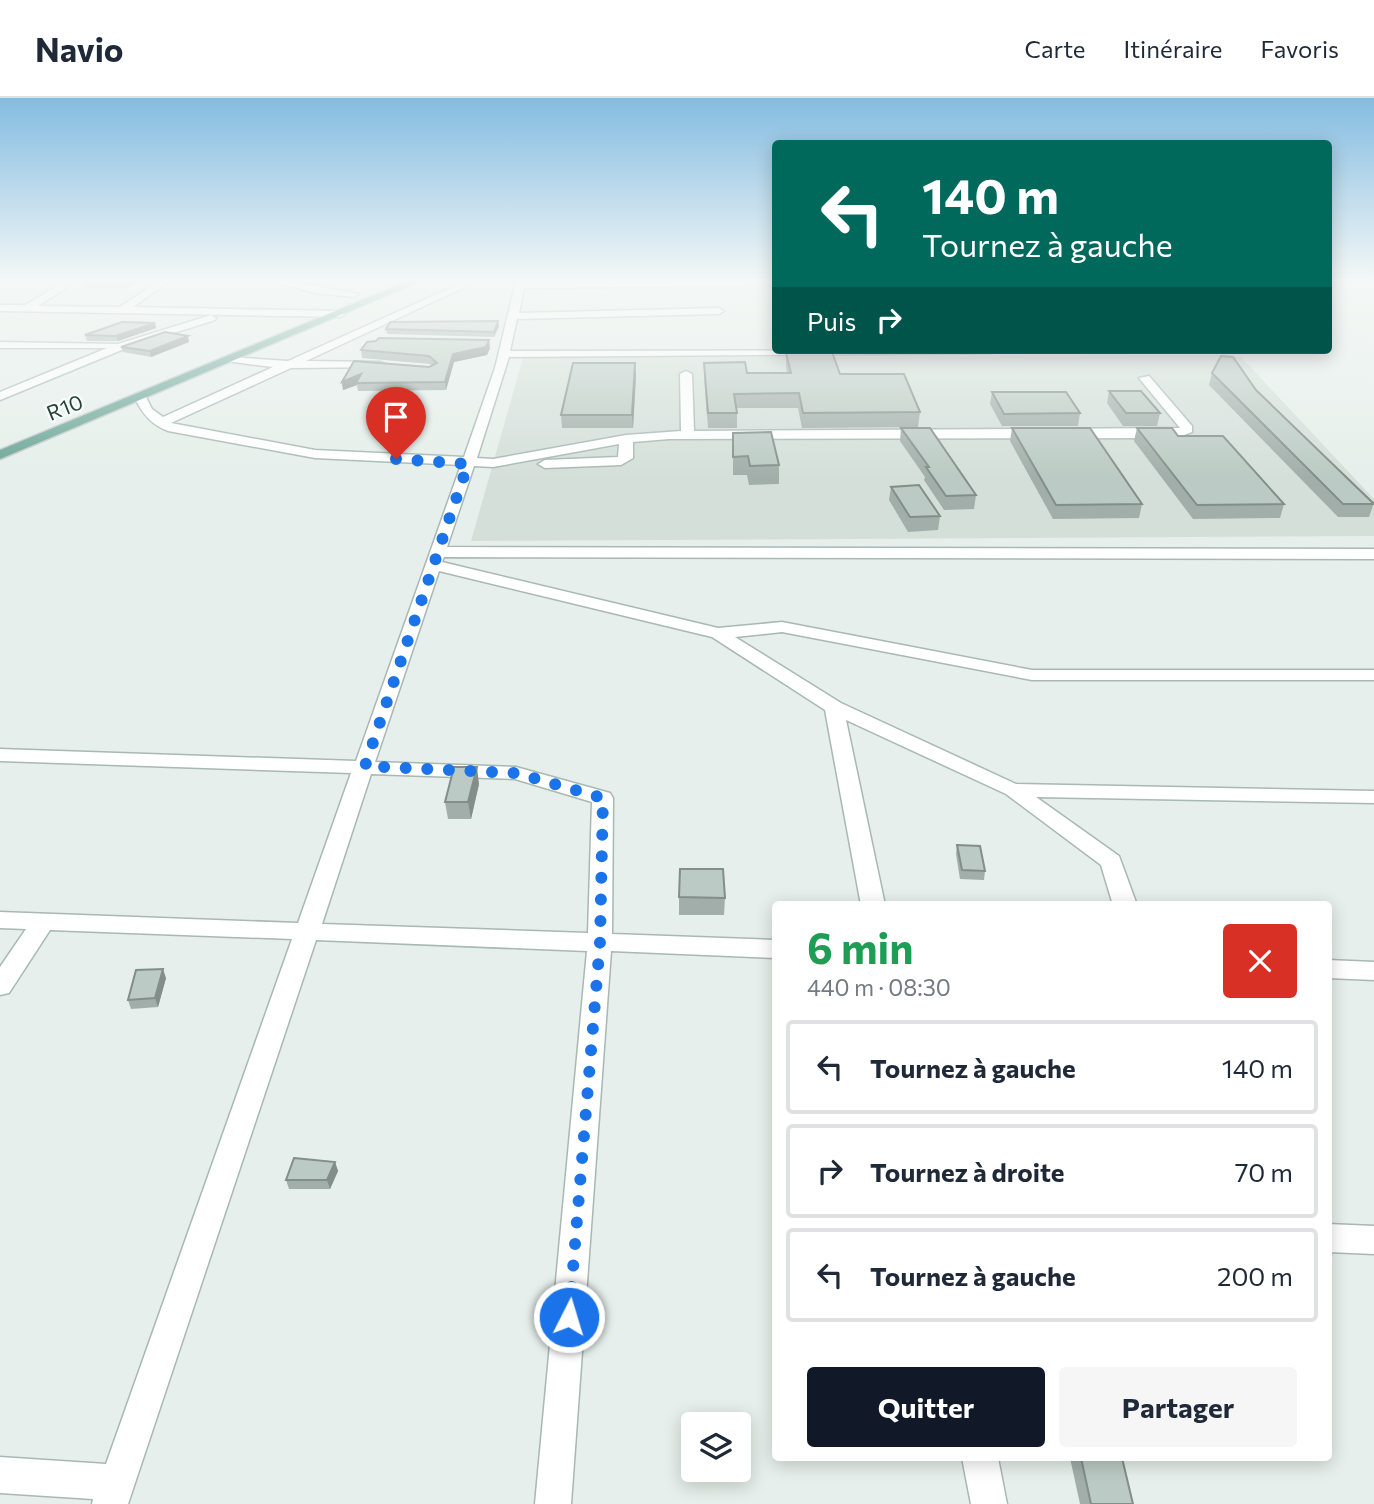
<!DOCTYPE html>
<html lang="fr">
<head>
<meta charset="utf-8">
<style>
	:root { --surface:#fff; --page:#f6f6f7; --text:#1f2937; --muted:#747a83; --line:#e0e1e3; --accent:#111827 }
	body { margin:0; font-family:Commissioner,sans-serif; background:var(--page); color:var(--text); height:100vh; display:flex; flex-direction:column; font-size:26px; white-space:nowrap }
	* { box-sizing:border-box; margin:0 }
	p { font-size:23px; color:var(--muted) }
	.icon { flex:none; width:38px; height:38px; fill:none; stroke:currentColor; stroke-width:2; stroke-linecap:round; stroke-linejoin:round }
	.map { position:relative; flex:1; overflow:hidden }
	.drawer { position:absolute; left:772px; top:803px; width:560px; height:560px; display:flex; flex-direction:column; background:var(--surface); border-radius:7px; box-shadow:0 4px 18px #0003 }
	.drawer>* { flex:none }
	.top-card { position:absolute; left:772px; top:42px; width:560px; height:214px; border-radius:7px; box-shadow:0 4px 18px #0003; background:#00695c; color:#fff; overflow:hidden }
	.fabs { position:absolute; left:681px; top:1314px; display:grid; gap:14px }
	.fabs a { display:grid; place-items:center; width:70px; height:70px; border-radius:7px; background:var(--surface); box-shadow:0 4px 18px #0003; font-size:35px }
	.pin { position:absolute; display:grid; place-items:center; width:60px; height:60px; color:#fff; margin:-72px -30px; border-radius:50% 50% 50% 0; rotate:-45deg; box-shadow:0 0 7px #0007 }
	.pin .icon { rotate:45deg }
	.me { position:absolute; width:77px; margin:-38px; rotate:5deg; stroke-linejoin:round; filter:drop-shadow(0 0 5px #0008) }
	.turn { display:flex; align-items:center; gap:24px; height:147px; padding:0 35px; font-size:32px }
	.turn .icon { width:91px; height:91px; stroke-width:2.5 }
	.turn b { display:block; font-size:49px; line-height:60px }
	.then { display:flex; align-items:center; height:66px; padding:0 35px; background:#0003; gap:14px; font-size:26px }
	.round { display:grid; place-items:center; flex:none; width:74px; height:74px; border-radius:7px; background:var(--page) }
	.summary { display:flex; align-items:center; justify-content:space-between; height:119px; padding:0 35px }
	h1 { font-size:42px; font-weight:700; line-height:52px; color:#1e9e55 }
	.cta { display:flex; gap:14px; margin-top:auto; padding:14px 35px }
	.cta a { flex:1; height:80px; border-radius:7px; background:var(--accent); color:#fff; font-size:28px; font-weight:700; line-height:80px; text-align:center }
	.cta a+a { background:var(--page); color:var(--text) }
	ul { padding:0; list-style:none }
	li { display:flex; align-items:center; gap:21px; height:94px; margin:0 14px 10px; padding:0 21px; border:4px solid var(--line); border-radius:7px }
	li div { flex:1 }
	li b { display:block; font-size:26px }
	li em { font-style:normal }
	header { display:flex; align-items:center; gap:42px; box-sizing:border-box; height:98px; padding:0 35px; background:var(--surface); border-bottom:2px solid var(--line) }
	header strong { font-size:33px }
	nav { display:flex; gap:38px; margin-inline-start:auto; font-size:24px }
	.map>svg:first-child { display:block }
</style>
</head>
<body>
<header>
<strong>Navio</strong>
<nav><a>Carte</a><a>Itinéraire</a><a>Favoris</a></nav>
</header>
<div class="map">
<svg width="1374" height="1406" viewBox="0 0 1374 1406">
	<rect width="100%" height="100%" fill="#e6efeb"/>
	<polygon fill="#d4dfda" points="1228,257 1241,259 1374,401 1374,438 471,443 523,260"/>
	<g fill="none" stroke-linecap="round" stroke-linejoin="round">
		<g stroke="#a8b8b2" stroke-width="3">
			<g id="minor">
				<polygon points="66,183 77,183 38,208 120,209 159,183 170,183 133,209 340,213 345,216 340,219 0,213 0,207 25,207"/>
				<polygon points="273,183 288,183 359,196 354,199 314,195"/>
				<path d="M466,183H478L306,263L381,264L387,267L385,269L291,270L171,325L315,352L464,359L495,270L516,183H775V187L524,190L519,215L719,210L724,213L719,216L517,221L510,253L997,252L992,255L509,259L477,360L493,361L626,337L681,333L680,276L686,273L692,276L694,333L1180,330L1139,280L1149,278L1192,328V334L1176,340L669,341L633,344V360L621,367L545,370L538,366L545,362L618,359L619,346L493,369L474,368L447,449L1374,451V461L444,459L442,464L718,530L782,524L1032,572H1374V582H1032L782,534L735,539L841,605L1016,686L1374,693V705L1036,699L1119,758L1137,807H1113L1101,767L1006,696L846,622L885,807H861L825,612L712,539L439,473L375,664L516,669L610,695L613,700L612,836L775,842V860L611,853L571,1406H535L587,853L316,842L128,1406H92L93,1401L0,1395V1359L106,1366L292,841L50,832L9,895L0,897V869L26,831L0,830V814L298,825L351,675L0,663V651L356,663L461,367L315,360L168,333C152,327 142,316 135,300L145,297L152,311L163,319L273,269L233,264L229,263V259L288,263ZM371,676L515,681L592,704L588,835L322,826Z"/>
				<polygon points="211,217 216,220 215,222 129,249 0,302 0,294 107,250 0,250 0,244 118,246"/>
				<polygon points="1328,862 1374,864 1374,882 1328,880"/>
				<polygon points="1328,1126 1374,1128 1374,1156 1328,1154"/>
				<polygon points="962,1360 998,1360 1007,1406 971,1406"/>
			</g>
		</g>
		<g stroke="#c2cac8" stroke-width="3">
			<polygon id="major" points="408,183 421,183 0,361 0,352"/>
		</g>
		<use href="#minor" fill="#fff" fill-rule="evenodd"/>
		<use href="#major" fill="#6aa596" fill-rule="evenodd"/>
	</g>
	<g fill="#a1aea9">
		<polygon points="86,183 140,183 127,190 86,190 84,184"/>
		<polygon points="155,225 156,230 118,243 87,243 85,237"/>
		<polygon points="499,228 494,239 387,236 386,231"/>
		<polygon points="189,244 151,259 123,254 121,249"/>
		<polygon points="490,250 487,257 454,264 446,292 358,293 357,287 343,292 342,284 429,269 432,268 430,266 362,260 361,252"/>
		<polygon points="786,255 840,276 920,314 918,329 802,330 798,310 737,310 737,330 708,330 704,279 704,265 747,275 787,275 786,269"/>
		<polygon points="1212,275 1256,292 1374,405 1369,419 1338,419 1209,287"/>
		<polygon points="636,277 633,330 562,330 561,317"/>
		<polygon points="1109,293 1160,315 1157,328 1123,328 1107,305"/>
		<polygon points="992,294 1080,315 1078,328 1002,328 990,306"/>
		<polygon points="901,330 976,397 974,411 944,412 924,382 925,379 900,343"/>
		<polygon points="1012,330 1142,406 1139,420 1053,421 1010,343"/>
		<polygon points="1137,330 1178,338 1284,406 1280,420 1193,421 1134,343"/>
		<polygon points="733,335 779,367 779,386 749,387 747,377 733,377"/>
		<polygon points="891,389 940,418 938,432 908,434 889,402"/>
		<polygon points="479,686 471,721 448,721 445,704"/>
		<polygon points="957,747 985,773 984,782 960,781 956,756"/>
		<polygon points="679,799 725,800 724,817 679,817"/>
		<polygon points="166,880 158,909 131,911 128,902"/>
		<polygon points="335,1064 338,1073 330,1091 289,1091 286,1082"/>
		<polygon points="1070,1360 1122,1360 1133,1406 1080,1406"/>
		<polygon points="1230,1360 1275,1360 1272,1363"/>
	</g>
	<g fill="#838d89">
		<polygon points="128,183 140,183 127,190 125,184"/>
		<polygon points="498,223 499,228 494,239 494,234"/>
		<polygon points="155,225 156,230 118,243 116,238"/>
		<polygon points="188,238 189,244 151,259 150,253"/>
		<polygon points="489,242 490,250 487,257 454,264 446,292 445,284 453,256"/>
		<polygon points="635,265 636,277 633,330 632,317"/>
		<polygon points="361,276 356,285 357,287 343,292 342,284"/>
		<polygon points="477,669 479,686 471,721 468,704"/>
		<polygon points="163,871 166,880 158,909 155,900"/>
		<polygon points="335,1064 338,1073 330,1091 327,1082"/>
	</g>
	<g fill="#bbcac4" stroke="#838d89" stroke-width="2">
		<polygon points="86,183 128,183 125,184 84,184"/>
		<polygon points="498,223 494,234 386,231 390,224"/>
		<polygon points="122,224 155,225 116,238 85,237"/>
		<polygon points="165,234 188,238 150,253 121,249"/>
		<polygon points="379,240 489,242 486,249 453,256 445,284 356,285 361,276 342,284 354,263 429,269 437,265 429,258 361,252 367,244 376,243"/>
		<polygon points="832,254 840,276 904,276 920,314 803,315 799,295 734,296 737,315 708,315 704,265 745,264 747,275 791,275 786,255"/>
		<polygon points="1221,258 1233,259 1256,292 1374,406 1343,406 1212,275"/>
		<polygon points="573,265 635,265 632,317 561,317"/>
		<polygon points="1109,293 1141,293 1160,315 1126,315"/>
		<polygon points="992,294 1066,294 1080,315 1004,316"/>
		<polygon points="901,330 930,330 976,397 946,398 926,369 929,369"/>
		<polygon points="1012,330 1090,330 1142,406 1056,407"/>
		<polygon points="1137,330 1172,330 1178,338 1223,338 1284,406 1197,407"/>
		<polygon points="771,334 779,367 750,368 748,358 733,359 733,335"/>
		<polygon points="919,387 940,418 910,419 891,389"/>
		<polygon points="454,669 477,669 468,704 445,704"/>
		<polygon points="957,747 980,748 985,773 962,772"/>
		<polygon points="680,771 723,771 725,800 679,799"/>
		<polygon points="163,871 155,900 128,902 136,872"/>
		<polygon points="294,1060 335,1064 327,1082 286,1082"/>
		<polygon points="1081,1360 1122,1360 1133,1406 1091,1406"/>
	</g>
	<linearGradient id="sky" x2="0" y2="1"><stop stop-color="#84bce0"/><stop offset="0.48" stop-color="#f4f8f6"/><stop offset="1" stop-color="#f4f8f6" stop-opacity="0"/></linearGradient>
	<rect width="1374" height="380" fill="url(#sky)"/>
	<g fill="none" stroke-linecap="round" stroke-linejoin="round">
		<polyline stroke="#1a73e8" stroke-width="12" stroke-dasharray="0 21.6" points="396,361 468,366 365,668 516,675 603,700 600,844 569,1219"/>
	</g>
	<g text-anchor="middle" stroke-width="5" stroke-linejoin="round" paint-order="stroke">
		<g font-size="21" fill="#24423a" stroke="#f7fbf9">
			<text transform="translate(65 310) rotate(-22)" y="7">R10</text>
		</g>
	</g>
</svg>
<div class="fabs">
<a><svg class="icon" aria-label="layers" viewBox="0 0 24 24"><path d="M12 4l9 5-9 5-9-5zM3 14l9 5 9-5"/></svg></a>
</div>
<div class="pin" style="left:396px;top:361px;background:#d93025"><svg class="icon" aria-label="arrive" viewBox="0 0 24 24"><path d="M6 21V4h12l-3 4 3 4H6"/></svg></div>
<svg class="me" style="left:569px;top:1219px" viewBox="-20 -20 40 40"><circle r="17" fill="#1a73e8" stroke="#fff" stroke-width="3"/><path d="M0-11L8 9 0 5-8 9z" fill="#fff"/></svg>
<div class="top-card">
<div class="turn"><svg class="icon" aria-label="left" viewBox="0 0 24 24"><path d="M17 20v-9H6M10 6l-5 5 5 5"/></svg><div><b>140 m</b>Tournez à gauche</div></div>
<div class="then">Puis<svg class="icon" aria-label="right" viewBox="0 0 24 24"><path d="M7 20v-9h11M14 6l5 5-5 5"/></svg></div>
</div>
<section class="drawer">
<div class="summary"><div><h1>6 min</h1><p>440 m · 08:30</p></div><a class="round" style="background:#d93025;color:#fff"><svg class="icon" aria-label="close" viewBox="0 0 24 24"><path d="M6 6l12 12M18 6L6 18"/></svg></a></div>
<ul>
<li><svg class="icon" aria-label="left" viewBox="0 0 24 24"><path d="M17 20v-9H6M10 6l-5 5 5 5"/></svg><div><b>Tournez à gauche</b></div><em>140 m</em></li>
<li><svg class="icon" aria-label="right" viewBox="0 0 24 24"><path d="M7 20v-9h11M14 6l5 5-5 5"/></svg><div><b>Tournez à droite</b></div><em>70 m</em></li>
<li><svg class="icon" aria-label="left" viewBox="0 0 24 24"><path d="M17 20v-9H6M10 6l-5 5 5 5"/></svg><div><b>Tournez à gauche</b></div><em>200 m</em></li>
</ul>
<div class="cta"><a>Quitter</a><a>Partager</a></div>
</section>
</div>
</body>
</html>
